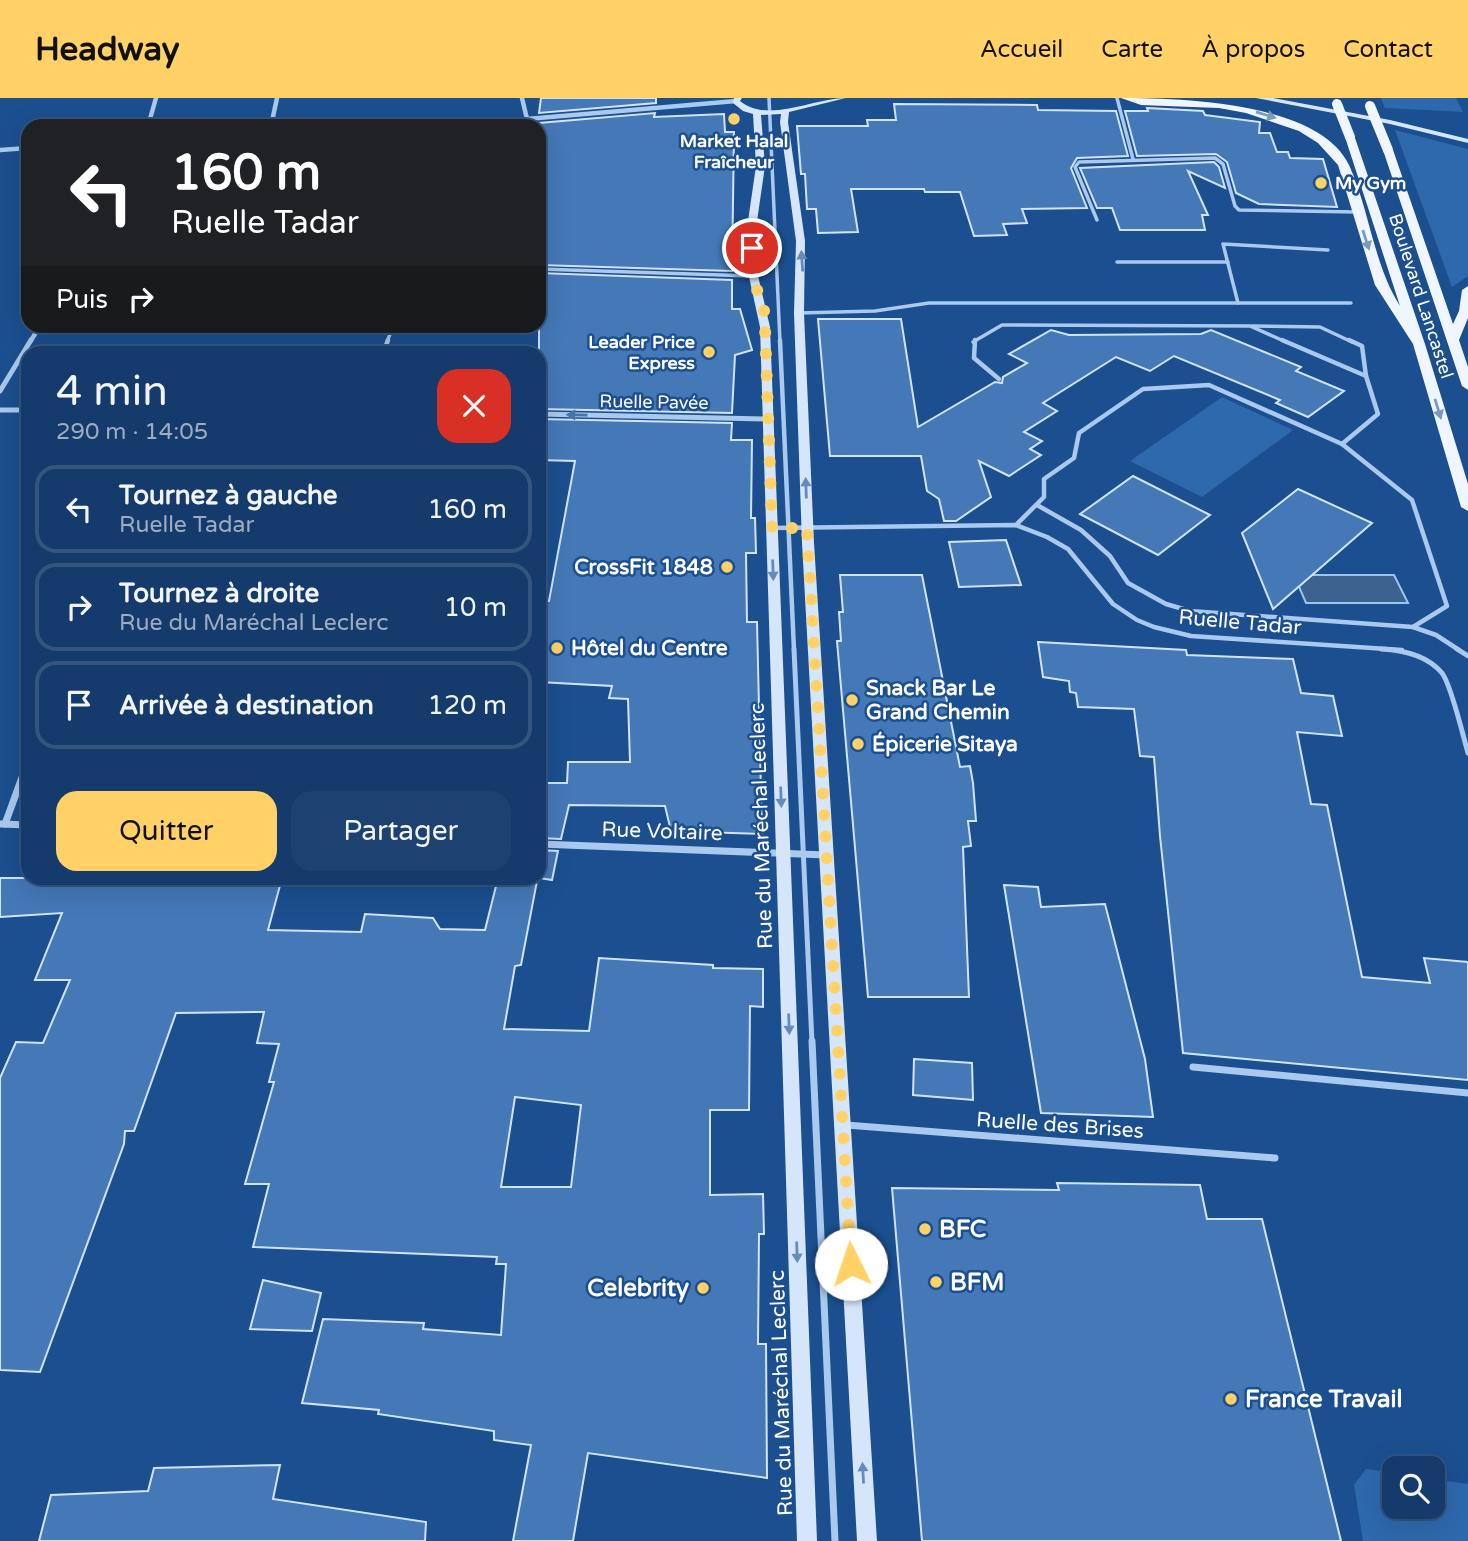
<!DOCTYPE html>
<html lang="fr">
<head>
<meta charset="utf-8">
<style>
	:root { --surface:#143b6b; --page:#1d4271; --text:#f1f3f6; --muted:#9dadc1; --line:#33557e; --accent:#ffd166 }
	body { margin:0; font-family:"Varela Round",sans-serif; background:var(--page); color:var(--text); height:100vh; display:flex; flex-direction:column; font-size:26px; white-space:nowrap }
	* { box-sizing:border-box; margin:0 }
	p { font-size:23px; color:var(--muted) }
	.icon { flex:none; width:38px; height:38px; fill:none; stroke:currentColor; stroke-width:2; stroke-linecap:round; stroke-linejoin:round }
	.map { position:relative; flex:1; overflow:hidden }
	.side { position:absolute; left:21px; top:248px; width:525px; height:539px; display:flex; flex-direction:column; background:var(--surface); border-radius:21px; box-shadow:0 7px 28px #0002,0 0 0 2px var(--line) }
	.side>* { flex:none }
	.top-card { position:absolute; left:21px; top:21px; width:525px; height:214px; border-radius:21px; box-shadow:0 7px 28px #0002,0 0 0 2px var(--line); background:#202124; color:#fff; overflow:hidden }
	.buttons { position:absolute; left:1382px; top:1358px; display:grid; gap:14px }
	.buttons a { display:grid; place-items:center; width:63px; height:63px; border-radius:14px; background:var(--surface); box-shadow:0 7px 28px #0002,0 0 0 2px var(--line); font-size:35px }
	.pin { position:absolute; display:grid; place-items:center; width:60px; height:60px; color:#fff; margin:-30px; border:4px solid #fff; border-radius:50%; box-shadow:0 2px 7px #0007 }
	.me { position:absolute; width:77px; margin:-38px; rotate:356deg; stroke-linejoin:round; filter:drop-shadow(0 0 5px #0008) }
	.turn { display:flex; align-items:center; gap:24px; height:147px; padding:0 35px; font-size:32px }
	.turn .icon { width:91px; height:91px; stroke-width:2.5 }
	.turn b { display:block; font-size:49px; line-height:60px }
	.then { display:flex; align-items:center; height:66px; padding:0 35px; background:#0003; gap:14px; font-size:26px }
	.round { display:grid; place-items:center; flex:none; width:74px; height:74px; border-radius:21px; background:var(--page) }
	.headline { display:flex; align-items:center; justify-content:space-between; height:119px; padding:0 35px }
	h1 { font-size:42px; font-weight:600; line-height:52px }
	.cta { display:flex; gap:14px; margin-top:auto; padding:14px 35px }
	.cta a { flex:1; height:80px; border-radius:21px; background:var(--accent); color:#111; font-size:28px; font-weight:600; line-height:80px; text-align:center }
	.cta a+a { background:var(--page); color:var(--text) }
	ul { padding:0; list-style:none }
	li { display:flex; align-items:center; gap:21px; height:88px; margin:0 14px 10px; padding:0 21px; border:4px solid var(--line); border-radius:21px }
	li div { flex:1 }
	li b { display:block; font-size:26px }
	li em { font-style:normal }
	header { display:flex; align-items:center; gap:42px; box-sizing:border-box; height:98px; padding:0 35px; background:var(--accent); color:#111 }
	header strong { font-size:33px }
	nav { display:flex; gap:38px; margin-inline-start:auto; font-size:24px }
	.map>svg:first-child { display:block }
</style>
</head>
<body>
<header>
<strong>Headway</strong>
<nav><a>Accueil</a><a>Carte</a><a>À propos</a><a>Contact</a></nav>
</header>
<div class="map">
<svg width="1468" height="1443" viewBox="0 0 1468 1443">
	<rect width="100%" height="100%" fill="#1b4f8f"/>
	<g fill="#2e69ad">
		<polygon points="1381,0 1456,0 1463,14 1385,10"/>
		<polygon points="1395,32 1468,51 1468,178 1452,189"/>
		<polygon points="1222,299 1293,332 1202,399 1130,363"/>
		<polygon points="1366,1371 1395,1375 1395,1409 1433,1409 1433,1381 1468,1386 1468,1443 1363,1443 1354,1387"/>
	</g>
	<polygon fill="#3c6290" stroke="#9cc4f0" stroke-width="2" points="1294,477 1394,477 1408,505 1306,505"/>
	<g fill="#4478b7" stroke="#cfe3fa" stroke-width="2" fill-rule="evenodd">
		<polygon points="541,0 656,0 656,5 539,15"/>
		<polygon points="894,6 1037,7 1038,12 1116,13 1128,58 1077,60 1071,70 1087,110 1022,111 1027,125 1003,126 1007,137 974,138 960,94 925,94 924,91 851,91 858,134 818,135 816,111 807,111 805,76 801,76 797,28 868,28 867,22 896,22"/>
		<polygon points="1147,10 1203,13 1205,17 1260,24 1259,35 1270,35 1277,54 1288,54 1290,60 1323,61 1337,109 1259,106 1236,95 1227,64 1216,56 1137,58 1125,13 1148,13"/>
		<polygon points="655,15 654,19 724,16 725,34 734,34 732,173 539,167 539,25"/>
		<polygon points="1214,64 1219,69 1225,90 1188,73 1208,117 1202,117 1205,132 1120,132 1112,110 1097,110 1080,70"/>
		<polygon points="539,175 732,182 732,211 740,211 752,252 735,257 732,315 539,311"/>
		<polygon points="818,221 901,221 918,329 995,284 1002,285 1003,279 1027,265 1009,256 1051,232 1069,237 1201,236 1211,232 1301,269 1296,273 1344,293 1308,319 1276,305 1280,302 1174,258 1150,273 1116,259 1043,305 1057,313 1024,334 1042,343 1030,351 1041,357 1009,378 979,363 991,399 956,423 944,423 939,401 927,393 921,358 830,358"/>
		<polygon points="539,321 732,325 731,342 752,342 751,420 755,420 756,455 746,455 747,524 757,524 762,736 671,733 665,708 569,707 561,741 539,740 539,685 567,685 568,664 630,664 628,601 609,600 612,588 539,584 539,503 549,503 575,363 539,362"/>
		<polygon points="1133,378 1210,417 1158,457 1080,416"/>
		<polygon points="1298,391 1372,425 1273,511 1242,435"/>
		<polygon points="1006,442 1021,487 959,489 949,444"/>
		<polygon points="840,477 922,477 960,669 970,668 973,685 976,723 968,723 971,748 963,749 969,899 868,899 837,543 841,543 839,514 843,514"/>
		<polygon points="1038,544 1186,552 1187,557 1293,561 1301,595 1333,598 1342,638 1297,634 1311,706 1327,707 1362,879 1430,885 1424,860 1468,864 1468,982 1183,955 1160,738 1154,659 1140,658 1134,611 1078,609 1076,595 1070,594 1069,583 1043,579"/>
		<polygon points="539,752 558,753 552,782 539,780"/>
		<path d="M0,780H150L149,784L282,780L268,832L361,834L365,816L433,820L440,831L485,832L498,780L537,783L521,867L515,868L504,931L589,933L599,860L713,867V870L763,871V909L750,908L749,1012H710V1097L763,1096L764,1136H759L758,1246H766L767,1380L588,1355L573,1443H513L531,1347L494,1342V1333L378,1316L379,1312L302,1305L323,1221L424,1225L423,1231L501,1237L506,1166H496L497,1159L253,1149L269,1086H245L274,984H269L279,946L257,945L264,914L176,915L134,1033H125L124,1046L40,1274L0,1272V980L16,944L43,945L70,882H35L62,815L0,819ZM515,999L581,1007L571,1089H501Z"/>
		<polygon points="1004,787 1038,789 1041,809 1105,806 1145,961 1153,1019 1041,1015"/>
		<polygon points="914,961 972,965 973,1002 913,997"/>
		<polygon points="1057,1085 1200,1087 1207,1121 1262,1121 1341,1443 922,1443 892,1090 1059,1092"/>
		<polygon points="263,1182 321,1195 312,1233 250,1231"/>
		<polygon points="280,1367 273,1401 426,1424 425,1443 39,1443 51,1397 148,1393 154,1370"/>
	</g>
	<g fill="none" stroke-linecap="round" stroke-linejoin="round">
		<g stroke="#a9c9ee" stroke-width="3.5">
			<polyline points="769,0 780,244"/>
			<polyline points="1117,0 1133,61"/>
			<polyline points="1097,122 1075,69 1079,64 1215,60 1223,66 1235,108 1239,112 1357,114"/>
			<polyline points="1117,164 1228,164"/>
			<polyline points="539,171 752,178"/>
			<polyline points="1238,205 1223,146 1328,152"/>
			<polyline points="799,215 875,213 929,205 1351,205"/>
			<polyline points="1252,228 1320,229 1352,244"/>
			<polyline points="387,244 393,228"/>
			<polyline points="973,244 1002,227 1250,228 1286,244"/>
		</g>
		<g stroke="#a9c9ee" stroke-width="4.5">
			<polyline points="780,242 794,552"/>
			<polyline points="975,242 974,260 999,281"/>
			<polyline points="1282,242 1366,278 1378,316 1342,346"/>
			<polyline points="1349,242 1362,248 1366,278"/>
			<polyline points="383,256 388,242"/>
			<polyline points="1037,407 1081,432 1110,458 1128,485 1166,506 1190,513 1413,529 1436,537 1459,552"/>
			<polyline points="1016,427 1044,399 1044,381 1074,360 1079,335 1143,291 1209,287 1342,346 1412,402 1447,508 1413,529"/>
			<polyline points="772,430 1016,427 1047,439 1068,451 1113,506 1137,522 1154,529 1191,538 1402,552"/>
		</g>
		<g stroke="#a9c9ee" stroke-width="5">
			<polyline points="794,551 812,945"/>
			<path d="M1381,551C1402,552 1427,557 1442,575C1451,586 1463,638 1468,655"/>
			<polyline points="1457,551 1468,558"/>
		</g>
		<g stroke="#a9c9ee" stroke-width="7">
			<polyline points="812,943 835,1443"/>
			<polyline points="1193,969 1468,995"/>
			<polyline points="846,1027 1275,1060"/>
		</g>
		<g stroke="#a9c9ee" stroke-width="4.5">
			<polyline points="522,0 527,21"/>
			<polyline points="148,28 156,0"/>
			<polyline points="271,28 277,0"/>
			<polyline points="390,28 527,21 736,3"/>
			<polyline points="0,52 28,50"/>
			<polyline points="30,244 40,228"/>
		</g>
		<g stroke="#a9c9ee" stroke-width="5">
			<polyline points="0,293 31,242"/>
			<polyline points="0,312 28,312"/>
			<polyline points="539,316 768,321"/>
		</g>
		<g stroke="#a9c9ee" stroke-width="7">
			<polyline points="1,726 28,727"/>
			<polyline points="5,726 28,663"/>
			<polyline points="539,746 826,757"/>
		</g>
		<g fill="#d6e6fa" fill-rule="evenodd">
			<path d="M734,0H742L740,3C768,26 813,0 846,0L789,14L788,24L805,143L804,215L814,445L877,1443H857L802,445L794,215L796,143L780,24L781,16L761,17L765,68L756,130L755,165L770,229L817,1443H797L760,229L746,165L747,130L756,68L753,16L743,13L733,5Z"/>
			<polygon points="1256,0 1273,0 1390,22 1468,41 1468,45 1390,26"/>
		</g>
		<g fill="#f0f6ff" fill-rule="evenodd">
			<path d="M1121,0C1181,0 1319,4 1349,67C1370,113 1373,165 1400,208L1345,39L1354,37L1425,246L1468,386V413L1461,409L1413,246L1375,187L1338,67L1318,45L1299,33L1246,15L1219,10L1141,7Z"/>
			<polygon points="1388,49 1393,52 1453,226 1459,213 1462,192 1468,188 1468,220 1459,242 1468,269 1468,292 1462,288 1383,52"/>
		</g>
		<g stroke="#f0f6ff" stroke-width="10">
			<polyline points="1337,6 1350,39"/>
			<polyline points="1370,8 1388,52"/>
		</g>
	</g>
	<defs><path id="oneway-solid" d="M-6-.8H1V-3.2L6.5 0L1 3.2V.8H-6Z" transform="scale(1.75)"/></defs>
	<g fill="#7b9ac1">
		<use href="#oneway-solid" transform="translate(1266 17) rotate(17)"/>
		<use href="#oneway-solid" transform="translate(1366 142) rotate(72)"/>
		<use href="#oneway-solid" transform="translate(1438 311) rotate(73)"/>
	</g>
	<g fill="#668bba">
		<use href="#oneway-solid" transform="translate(802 163) rotate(-94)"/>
		<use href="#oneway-solid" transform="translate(806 390) rotate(-92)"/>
		<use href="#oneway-solid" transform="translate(773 472) rotate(88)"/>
		<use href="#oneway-solid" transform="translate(781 699) rotate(88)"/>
		<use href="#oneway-solid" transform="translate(789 926) rotate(88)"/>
		<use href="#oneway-solid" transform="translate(797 1154) rotate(88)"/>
		<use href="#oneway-solid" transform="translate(863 1375) rotate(-93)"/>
	</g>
	<use fill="#4674ac" href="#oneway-solid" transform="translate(577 317) rotate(-179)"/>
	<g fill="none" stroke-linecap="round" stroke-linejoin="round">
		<polyline stroke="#ffd166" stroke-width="12" stroke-dasharray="0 21.6" points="752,150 752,178 764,211 765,229 772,430 807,430 851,1166"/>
	</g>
	<g fill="#ffd166" stroke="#1b4f8f" stroke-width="2.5">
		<circle cx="734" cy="21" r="7"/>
		<circle cx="1321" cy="85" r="7"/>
		<circle cx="709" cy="254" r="7"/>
		<circle cx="727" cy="469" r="7"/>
		<circle cx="557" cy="550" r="7"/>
		<circle cx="852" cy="602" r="7"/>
		<circle cx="858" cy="646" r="7"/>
		<circle cx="925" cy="1131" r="7"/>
		<circle cx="936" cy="1184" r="7"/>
		<circle cx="703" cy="1190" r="7"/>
		<circle cx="1231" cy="1301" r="7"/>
	</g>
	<g text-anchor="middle" stroke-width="5" stroke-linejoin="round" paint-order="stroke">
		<g font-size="18" font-weight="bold" fill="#fff" stroke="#1b4f8f">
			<text x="734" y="49">Market Halal<tspan x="734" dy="21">Fraîcheur</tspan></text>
			<text x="1335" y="91" text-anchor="start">My Gym</text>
			<text x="695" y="250" text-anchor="end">Leader Price<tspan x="695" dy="21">Express</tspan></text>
		</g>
		<g font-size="18" fill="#fff" stroke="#1b4f8f">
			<text transform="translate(1421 198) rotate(72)" y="6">Boulevard Lancastel</text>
			<text transform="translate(654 304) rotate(1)" y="6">Ruelle Pavée</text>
		</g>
		<g font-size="21" font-weight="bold" fill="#fff" stroke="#1b4f8f" text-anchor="start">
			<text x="713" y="476" text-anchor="end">CrossFit 1848</text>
			<text x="571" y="557">Hôtel du Centre</text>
			<text x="866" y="597">Snack Bar Le<tspan x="866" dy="24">Grand Chemin</tspan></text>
			<text x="872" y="653">Épicerie Sitaya</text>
		</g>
		<g font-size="21" fill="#fff" stroke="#1b4f8f">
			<text transform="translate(1240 524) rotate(5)" y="7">Ruelle Tadar</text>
			<text transform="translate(761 728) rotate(-92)" y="7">Rue du Maréchal Leclerc</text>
			<text transform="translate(662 733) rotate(2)" y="7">Rue Voltaire</text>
			<text transform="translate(1060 1027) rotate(4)" y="7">Ruelle des Brises</text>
			<text transform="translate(781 1295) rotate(-92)" y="7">Rue du Maréchal Leclerc</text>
		</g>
		<g font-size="24" font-weight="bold" fill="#fff" stroke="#1b4f8f" text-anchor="start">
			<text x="939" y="1139">BFC</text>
			<text x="950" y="1192">BFM</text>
			<text x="689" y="1198" text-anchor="end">Celebrity</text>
			<text x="1245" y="1309">France Travail</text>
		</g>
	</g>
</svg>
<div class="buttons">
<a><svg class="icon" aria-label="search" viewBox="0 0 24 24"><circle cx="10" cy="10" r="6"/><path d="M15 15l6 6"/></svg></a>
</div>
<div class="pin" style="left:752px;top:150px;background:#d93025"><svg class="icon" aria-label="arrive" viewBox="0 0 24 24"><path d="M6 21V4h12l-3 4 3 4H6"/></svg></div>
<svg class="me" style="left:851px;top:1166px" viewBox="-20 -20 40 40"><circle r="19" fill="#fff"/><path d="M0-13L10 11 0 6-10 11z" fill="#ffd166"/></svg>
<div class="top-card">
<div class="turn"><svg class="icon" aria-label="left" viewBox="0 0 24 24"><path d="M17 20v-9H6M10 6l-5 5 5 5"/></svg><div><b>160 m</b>Ruelle Tadar</div></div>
<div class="then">Puis<svg class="icon" aria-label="right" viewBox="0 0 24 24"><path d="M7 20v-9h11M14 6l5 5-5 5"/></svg></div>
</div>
<section class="side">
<div class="headline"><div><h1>4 min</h1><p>290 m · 14:05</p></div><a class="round" style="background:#d93025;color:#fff"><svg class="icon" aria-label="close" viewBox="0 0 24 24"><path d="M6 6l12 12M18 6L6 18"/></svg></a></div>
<ul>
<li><svg class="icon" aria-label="left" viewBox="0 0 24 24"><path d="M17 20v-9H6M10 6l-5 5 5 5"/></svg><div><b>Tournez à gauche</b><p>Ruelle Tadar</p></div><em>160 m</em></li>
<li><svg class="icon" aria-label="right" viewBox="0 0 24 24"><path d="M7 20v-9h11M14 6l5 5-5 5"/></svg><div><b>Tournez à droite</b><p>Rue du Maréchal Leclerc</p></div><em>10 m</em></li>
<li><svg class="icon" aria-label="arrive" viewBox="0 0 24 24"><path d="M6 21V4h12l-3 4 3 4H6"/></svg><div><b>Arrivée à destination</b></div><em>120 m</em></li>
</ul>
<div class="cta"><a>Quitter</a><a>Partager</a></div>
</section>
</div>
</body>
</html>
